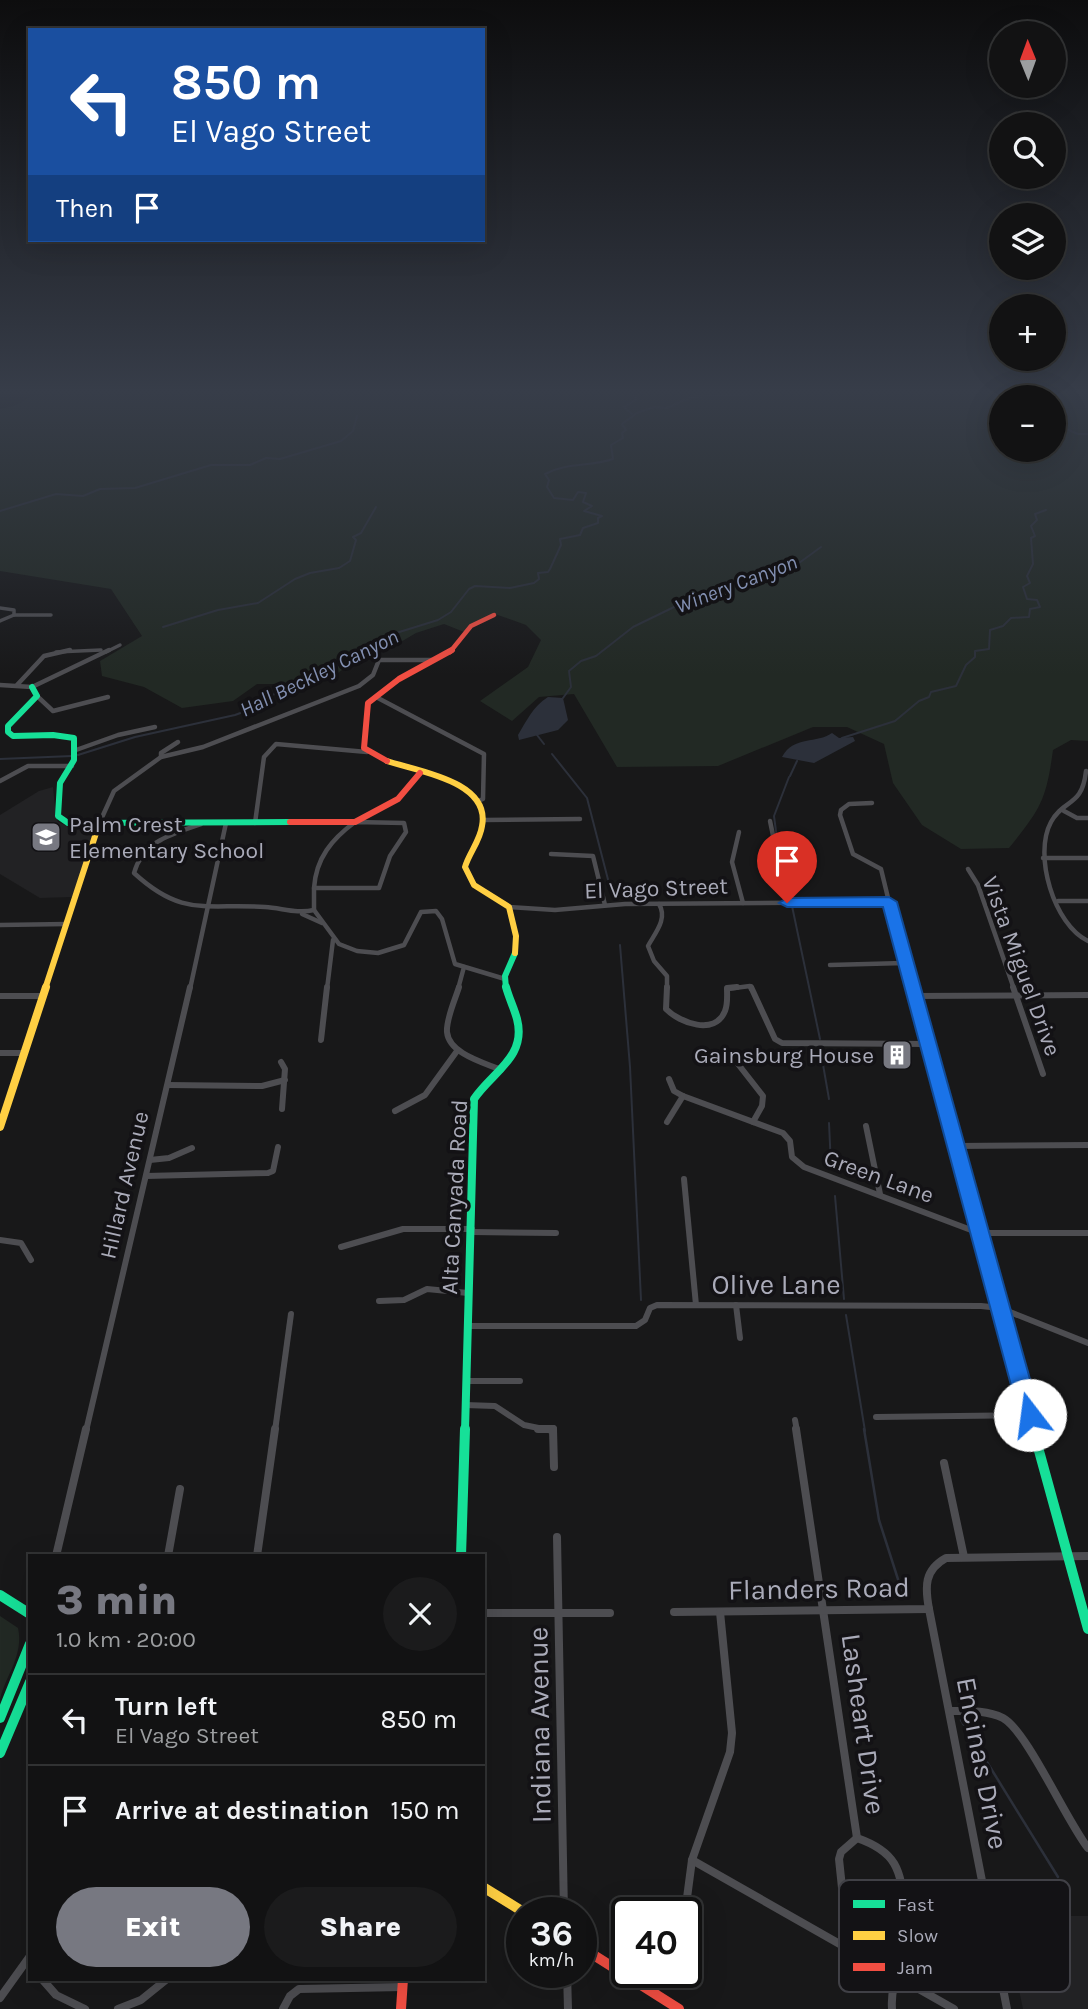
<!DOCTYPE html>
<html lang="en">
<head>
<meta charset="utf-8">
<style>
	:root { --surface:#121213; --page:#1b1b1c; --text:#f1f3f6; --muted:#9c9ea0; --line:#313233; --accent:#777881 }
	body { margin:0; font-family:Karla,sans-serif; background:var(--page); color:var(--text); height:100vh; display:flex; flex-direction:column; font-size:26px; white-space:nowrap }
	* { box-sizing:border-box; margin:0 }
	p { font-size:23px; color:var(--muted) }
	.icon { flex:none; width:38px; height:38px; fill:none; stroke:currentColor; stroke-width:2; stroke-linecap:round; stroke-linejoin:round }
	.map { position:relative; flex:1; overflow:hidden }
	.details { position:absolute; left:28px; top:1554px; width:457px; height:427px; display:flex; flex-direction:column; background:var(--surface); border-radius:0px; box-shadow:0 7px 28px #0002,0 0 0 2px var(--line) }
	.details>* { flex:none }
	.top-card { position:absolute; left:28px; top:28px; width:457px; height:214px; border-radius:0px; box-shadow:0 7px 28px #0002,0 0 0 2px var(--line); background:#1a4fa0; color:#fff; overflow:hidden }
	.needle { width:46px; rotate:359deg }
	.buttons { position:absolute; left:989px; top:21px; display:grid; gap:14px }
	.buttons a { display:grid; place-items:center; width:77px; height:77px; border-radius:50%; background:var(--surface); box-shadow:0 7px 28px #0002,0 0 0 2px var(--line); font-size:35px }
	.speed { position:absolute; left:506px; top:1897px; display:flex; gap:14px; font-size:35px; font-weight:700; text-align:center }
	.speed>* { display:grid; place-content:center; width:91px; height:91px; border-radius:50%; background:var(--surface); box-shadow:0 7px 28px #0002,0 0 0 2px var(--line); line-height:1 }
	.speed small { font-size:18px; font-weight:400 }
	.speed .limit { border:4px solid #111; border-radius:10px; background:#fff; color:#111 }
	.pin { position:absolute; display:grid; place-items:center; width:60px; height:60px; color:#fff; margin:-72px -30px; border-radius:50% 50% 50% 0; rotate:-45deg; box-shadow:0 0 7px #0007 }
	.pin .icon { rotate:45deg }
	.me { position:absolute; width:77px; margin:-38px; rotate:345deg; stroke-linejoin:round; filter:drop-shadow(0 0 5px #0008) }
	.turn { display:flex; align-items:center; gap:24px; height:147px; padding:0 28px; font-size:32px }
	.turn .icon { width:91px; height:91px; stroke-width:2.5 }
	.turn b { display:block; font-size:49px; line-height:60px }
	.then { display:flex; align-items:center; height:66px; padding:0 28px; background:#0003; gap:14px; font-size:26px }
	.round { display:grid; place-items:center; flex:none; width:74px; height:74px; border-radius:37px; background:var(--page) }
	.summary { display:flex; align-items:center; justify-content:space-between; height:119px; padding:0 28px }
	h1 { font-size:42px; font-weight:800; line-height:52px; color:var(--accent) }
	.button { display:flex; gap:14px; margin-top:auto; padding:14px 28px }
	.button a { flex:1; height:80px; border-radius:42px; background:var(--accent); color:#fff; font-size:28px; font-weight:800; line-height:80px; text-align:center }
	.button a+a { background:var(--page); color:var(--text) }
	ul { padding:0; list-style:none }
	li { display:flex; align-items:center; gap:21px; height:91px; padding:0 28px; border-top:2px solid var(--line) }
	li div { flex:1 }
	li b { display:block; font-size:26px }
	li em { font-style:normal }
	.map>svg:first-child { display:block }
</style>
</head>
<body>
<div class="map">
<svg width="1088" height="2009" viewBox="0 0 1088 2009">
	<rect width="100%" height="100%" fill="#181819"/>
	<g fill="#222224">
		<polygon points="53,787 56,817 58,822 67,826 92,827 95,831 72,897 40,898 0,874 0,815 39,791"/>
		<polygon points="1046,1903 1049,1916 1088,1916 1088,2009 1023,2009 1001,1904"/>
	</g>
	<g fill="#222924" fill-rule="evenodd">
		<path d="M36,394H1088V741L1071,740L1053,750C1046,801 1041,808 1009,848L961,849L922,825L893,783L884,744L847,727H813L718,766L617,767L574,694L539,697L512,721L480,701L528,667L541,640L526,625L495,614L464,632L444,624L416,633L399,643L372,647L338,673L313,684H257L233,701L182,708L144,687L102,676L100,661L142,636L111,589L0,571V409L14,406ZM1001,397H1054V450H1001Z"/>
		<path d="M0,1616L18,1628C24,1655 6,1675 0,1699Z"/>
	</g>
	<g fill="#2c303a">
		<path d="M548,697L563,698L568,720L558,730L519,740L518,735C526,722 533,706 548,697Z"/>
		<path d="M832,733L839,738L853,737L855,741L814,763L782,757C794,735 817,744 832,733Z"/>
	</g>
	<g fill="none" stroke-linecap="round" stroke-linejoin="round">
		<g stroke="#2c303a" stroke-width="2">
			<polyline points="632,394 637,399 624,407 632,414"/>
			<polyline points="1054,424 1078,434 1088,434"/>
			<polyline points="0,511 56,494 83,496 100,489 135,488 211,465 250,465 266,458 280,459 341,441 353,431 357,416"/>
			<polyline points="163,627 218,610 258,603 295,579 310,573 339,568 350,561 356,540 353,537 361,533 376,507"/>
			<polyline points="563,698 571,687 569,671 581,661 596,656 633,627 709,590 799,563 821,547"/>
			<polyline points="537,735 544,744"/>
			<polyline points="842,738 895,721 919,701 929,697 931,692 956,686 966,665 975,657 975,651 989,649 990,630 1003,626 1011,618 1029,617 1030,609 1040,607 1037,600 1027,599 1023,587 1030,583 1027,576 1033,564 1031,538 1035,536 1031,526 1037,520 1035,514 1046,510"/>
			<polyline points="552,754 587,798 613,899"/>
			<path d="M78,755L135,737L235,715L254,708L276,693L331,670L380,638L438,620L451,612L469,589L475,586L510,588L534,583L539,579L538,573L548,572L550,569L561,545L560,539L580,535L583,528L598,523V518L602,516L584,511L592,506L583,502L586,493L578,492L573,500L554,498L547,487L549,480L545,474C567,462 590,467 613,459L611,445L623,438L622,433L626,430L622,424L637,413L654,407L667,408L691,397L750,394"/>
			<polyline points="0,759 72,756"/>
			<polyline points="790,776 797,761"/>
			<polyline points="779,854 774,816 789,777"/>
			<polyline points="784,880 790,900"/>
			<polyline points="792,906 820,1039"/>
			<polyline points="620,945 630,1067 641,1300"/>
			<polyline points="821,1053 829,1099"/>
			<polyline points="829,1123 831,1166"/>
			<polyline points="835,1196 844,1299"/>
			<polyline points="846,1315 865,1431"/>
		</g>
		<g stroke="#2c303a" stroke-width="2.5">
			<polyline points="864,1429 879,1520 904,1598"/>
			<polyline points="961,1720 1058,1877"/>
		</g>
		<g stroke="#4d4d51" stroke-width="3.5">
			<polyline points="0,608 14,610 14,615"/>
			<polyline points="0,621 14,615 51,615"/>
			<polyline points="56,652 101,650"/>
			<polyline points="106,652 120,645"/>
		</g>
		<g stroke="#4d4d51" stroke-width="4.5">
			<polyline points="0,685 32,687 109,650"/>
			<polyline points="17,685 44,656 70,650"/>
			<polyline points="37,696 53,711 108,697"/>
			<polyline points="376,697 484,754 483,799 478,801"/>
			<polyline points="76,750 118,735 155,727"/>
			<polyline points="161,757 161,753 178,742"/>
			<path d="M1086,771C1082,808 1064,798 1051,822C1033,855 1054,925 1088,941"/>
			<polyline points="0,781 28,766 72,766"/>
			<polyline points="1064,811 1077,818 1088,818"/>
			<polyline points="483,820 580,819"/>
			<polyline points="770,821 787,903"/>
			<path d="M355,822L404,823L406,832L390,856L379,888H314C316,858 332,839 355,822Z"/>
			<polyline points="255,823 264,757 276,744 367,752"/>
			<polyline points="99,824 114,791 161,757 203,747 359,686 373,675 379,660 433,660"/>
			<path d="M201,824C172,834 143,841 134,873C183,918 206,903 265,907C282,908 297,914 314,910L339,944L357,951L378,953L404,945L421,912L436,911L442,919L455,964L505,979"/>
			<polyline points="739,832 732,862 743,903"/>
			<polyline points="551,854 593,856 605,905"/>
			<polyline points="1043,858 1088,858"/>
			<polyline points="968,869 978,885 1014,989"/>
			<polyline points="314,888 314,910"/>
			<polyline points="1058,901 1088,901"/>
			<path d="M659,904C668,919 655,933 648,946L654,961L667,976V989"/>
			<polyline points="509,907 555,910 625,904 889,902 881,869 853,854 840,815 841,810 849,804 872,803"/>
			<polyline points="302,914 322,923"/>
			<polyline points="0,925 67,924"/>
			<polyline points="830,965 904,963"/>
			<polyline points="190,989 226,823"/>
			<polyline points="327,989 333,940"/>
			<polyline points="458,989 464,967"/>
			<polyline points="727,989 750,986 751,989"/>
		</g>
		<g stroke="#4d4d51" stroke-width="6">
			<path d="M459,987C455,1000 446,1019 447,1032C449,1054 485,1063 501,1070"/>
			<path d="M667,987L666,1009C680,1023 715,1036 725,1011C728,1004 727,995 727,988L737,987"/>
			<polyline points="751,987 775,1039 782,1043 927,1044"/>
			<polyline points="1013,987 1043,1074"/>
			<polyline points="0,996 43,996"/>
			<polyline points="913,996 1088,995"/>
			<polyline points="321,1040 327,987"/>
			<polyline points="0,1053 24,1053"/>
			<polyline points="281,1062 285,1069 282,1109"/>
			<polyline points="738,1064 763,1096 762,1106 753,1122"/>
			<polyline points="669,1079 674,1091 683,1096 783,1133 790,1141 792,1157 804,1167 979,1233 1088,1233"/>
			<polyline points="168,1085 262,1086 285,1080"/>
			<polyline points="395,1111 425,1095 457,1051"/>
			<polyline points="667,1122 683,1096"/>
			<polyline points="866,1126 880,1194"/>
			<polyline points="955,1146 1088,1145"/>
			<polyline points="150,1160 169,1158 192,1148"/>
			<polyline points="146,1176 268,1173 273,1171 278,1147"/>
			<polyline points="684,1179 696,1305"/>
			<polyline points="472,1232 556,1233"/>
			<polyline points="0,1240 21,1243 31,1260"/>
			<polyline points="341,1247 403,1229 472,1229"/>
			<polyline points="379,1301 404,1300 427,1289 468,1293"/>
			<polyline points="736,1305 740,1338"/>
			<polyline points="468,1326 636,1326 645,1320 650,1308 657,1305 981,1306 1000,1308 1088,1343"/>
			<polyline points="466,1381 520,1381"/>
			<polyline points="465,1405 495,1406 524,1425 553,1431"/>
			<polyline points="876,1417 1030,1415"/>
			<polyline points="795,1420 797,1431"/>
			<polyline points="86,1431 190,987"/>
			<polyline points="275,1431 291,1314"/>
		</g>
		<g stroke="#4d4d51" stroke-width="8">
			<polyline points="538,1429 553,1429"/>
			<polyline points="553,1429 554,1467"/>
			<path d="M796,1429L857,1838C897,1852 900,1869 905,1908C906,1919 910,1930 908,1941C904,1966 890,1980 892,2009"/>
			<polyline points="944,1463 964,1557"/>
			<polyline points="557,1537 564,1913"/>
			<polyline points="56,1556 86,1429"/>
			<polyline points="168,1556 180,1489"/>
			<polyline points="257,1556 275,1429"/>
			<polyline points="929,1609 1007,2009"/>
			<path d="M674,1612L929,1609C925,1587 924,1570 946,1558L1088,1556"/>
			<polyline points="483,1613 610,1613"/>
			<path d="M950,1711C968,1711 987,1710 1003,1718C1027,1731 1066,1820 1088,1848"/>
			<polyline points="692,1860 954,2009"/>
			<polyline points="985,1893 1033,1893"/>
			<polyline points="685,1913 692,1860 730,1752 732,1733 720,1612"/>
			<polyline points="841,1944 846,1926 839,1859 841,1852 857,1838"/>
			<polyline points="567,1972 568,2009"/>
			<polyline points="42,1979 56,1995 85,2009"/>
			<polyline points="654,1993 663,1972"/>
			<polyline points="0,1998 30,1956"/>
			<polyline points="118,2009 141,2000 167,1979"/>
			<polyline points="283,2009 290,1996 299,1989 403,1987"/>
		</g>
		<g stroke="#16e098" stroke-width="6">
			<polyline points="32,687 37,696 8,726 8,732 13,736 53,735 74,738 74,760 60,783 58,816 68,823 290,822"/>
			<polyline points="506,989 505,976 515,953"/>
		</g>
		<g stroke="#16e098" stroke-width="8">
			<polyline points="967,1187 1034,1431"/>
			<path d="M465,1431L474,1099C492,1072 527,1057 517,1019C514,1008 509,998 506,987"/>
		</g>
		<g stroke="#16e098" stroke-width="10">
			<polyline points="1033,1429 1088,1629"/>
			<polyline points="461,1556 465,1429"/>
			<polyline points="0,1595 30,1614"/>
			<polyline points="0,1718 30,1644"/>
			<polyline points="0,1753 30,1682"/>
		</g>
		<g stroke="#ffcf43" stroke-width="6">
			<path d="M387,761C417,771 491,781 482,826C480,841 469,853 465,867L474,885L509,907L516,936L515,953"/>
			<polyline points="889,902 913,989"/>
			<polyline points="45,989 99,824"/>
		</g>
		<g stroke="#ffcf43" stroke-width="8">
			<polyline points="912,987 967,1187"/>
			<polyline points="0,1127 46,987"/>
		</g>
		<polyline stroke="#ffcf43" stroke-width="10" points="483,1887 525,1913"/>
		<polyline stroke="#f24e42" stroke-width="4.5" points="450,652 471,626 494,615"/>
		<g stroke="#f24e42" stroke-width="6">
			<polyline points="387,761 364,748 368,703 399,679 452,650"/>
			<polyline points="290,822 355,822 398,799 420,773"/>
		</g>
		<g stroke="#f24e42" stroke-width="10">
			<polyline points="581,1947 679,2009"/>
			<polyline points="401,2009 403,1979"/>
		</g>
	</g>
	<linearGradient id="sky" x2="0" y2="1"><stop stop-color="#0d0d0e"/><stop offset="0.58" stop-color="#373d49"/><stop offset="1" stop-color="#373d49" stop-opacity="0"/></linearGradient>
	<rect width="1088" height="675" fill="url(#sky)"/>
	<polygon fill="#1a73e8" stroke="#114b97" stroke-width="2" points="889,897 897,902 1040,1415 1037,1422 1030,1424 1022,1422 1019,1415 883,907 787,907 779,903 787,898"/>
	<defs>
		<g id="school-square" transform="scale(1.575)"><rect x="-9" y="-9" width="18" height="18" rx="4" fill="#777881" stroke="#131215"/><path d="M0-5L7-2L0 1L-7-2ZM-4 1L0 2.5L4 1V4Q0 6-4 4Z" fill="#fff"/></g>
		<g id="building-square" transform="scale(1.575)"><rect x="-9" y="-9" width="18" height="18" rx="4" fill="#777881" stroke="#131215"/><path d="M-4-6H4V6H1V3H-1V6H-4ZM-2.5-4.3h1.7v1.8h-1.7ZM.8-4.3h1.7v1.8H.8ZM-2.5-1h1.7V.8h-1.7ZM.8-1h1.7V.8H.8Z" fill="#fff"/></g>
	</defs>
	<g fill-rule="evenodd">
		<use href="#school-square" x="46" y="837"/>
		<use href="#building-square" x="897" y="1055"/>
	</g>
	<g text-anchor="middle" stroke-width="7" stroke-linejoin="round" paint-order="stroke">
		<g font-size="21" font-style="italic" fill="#8390b2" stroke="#131215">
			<text transform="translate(736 584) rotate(-21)" y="7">Winery Canyon</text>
			<text transform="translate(319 673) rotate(-26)" y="7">Hall Beckley Canyon</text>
		</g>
		<g font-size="23" fill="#aaabb9" stroke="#131215" text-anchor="start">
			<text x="69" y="832">Palm Crest<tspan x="69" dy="26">Elementary School</tspan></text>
			<text x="874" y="1063" text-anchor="end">Gainsburg House</text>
		</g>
		<g font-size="23" fill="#aaabb9" stroke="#131215">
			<text transform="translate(656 888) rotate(-2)" y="8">El Vago Street</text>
			<text transform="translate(1022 966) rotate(70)" y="8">Vista Miguel Drive</text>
			<text transform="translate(879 1176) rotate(20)" y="8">Green Lane</text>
			<text transform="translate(124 1185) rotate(-77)" y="8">Hillard Avenue</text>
			<text transform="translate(454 1197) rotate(-87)" y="8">Alta Canyada Road</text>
		</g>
		<g font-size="28" fill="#aaabb9" stroke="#131215">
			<text x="776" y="1294">Olive Lane</text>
			<text transform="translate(819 1588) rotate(-1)" y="10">Flanders Road</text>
			<text transform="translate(864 1724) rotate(82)" y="10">Lasheart Drive</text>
			<text transform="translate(539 1725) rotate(-91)" y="10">Indiana Avenue</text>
			<text transform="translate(983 1763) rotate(79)" y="10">Encinas Drive</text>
		</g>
	</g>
	<rect x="839" y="1880" width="231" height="112" rx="10" fill="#131215" stroke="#404046" stroke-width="2"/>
	<rect x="853" y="1900" width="32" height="8" fill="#16e098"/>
	<rect x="853" y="1931" width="32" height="9" fill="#ffcf43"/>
	<rect x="853" y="1963" width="32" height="8" fill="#f24e42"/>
	<g font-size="19" fill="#aaabb9">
		<text x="897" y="1911">Fast</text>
		<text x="897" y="1942">Slow</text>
		<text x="897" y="1974">Jam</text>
	</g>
</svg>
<div class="buttons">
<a><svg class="needle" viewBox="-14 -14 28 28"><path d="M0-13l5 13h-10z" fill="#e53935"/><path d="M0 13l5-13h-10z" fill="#9c9ea0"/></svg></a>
<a><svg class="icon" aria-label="search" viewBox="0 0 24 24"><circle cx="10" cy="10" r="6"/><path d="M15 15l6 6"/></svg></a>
<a><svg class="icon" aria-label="layers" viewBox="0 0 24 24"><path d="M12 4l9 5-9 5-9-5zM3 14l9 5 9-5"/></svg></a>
<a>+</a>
<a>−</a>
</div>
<div class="speed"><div>36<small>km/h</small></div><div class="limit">40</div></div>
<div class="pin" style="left:787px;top:903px;background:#d93025"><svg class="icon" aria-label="arrive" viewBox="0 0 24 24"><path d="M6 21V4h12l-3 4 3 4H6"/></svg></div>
<svg class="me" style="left:1030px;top:1415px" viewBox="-20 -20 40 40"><circle r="19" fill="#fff"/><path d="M0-13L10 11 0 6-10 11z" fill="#1a73e8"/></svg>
<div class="top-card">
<div class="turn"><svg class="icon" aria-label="left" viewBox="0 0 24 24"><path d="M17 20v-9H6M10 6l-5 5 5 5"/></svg><div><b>850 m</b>El Vago Street</div></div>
<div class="then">Then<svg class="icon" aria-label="arrive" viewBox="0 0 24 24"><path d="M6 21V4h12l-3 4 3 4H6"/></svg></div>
</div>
<section class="details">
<div class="summary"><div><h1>3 min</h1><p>1.0 km · 20:00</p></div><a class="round"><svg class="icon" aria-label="close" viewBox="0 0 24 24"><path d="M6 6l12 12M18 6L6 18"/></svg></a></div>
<ul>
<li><svg class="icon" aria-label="left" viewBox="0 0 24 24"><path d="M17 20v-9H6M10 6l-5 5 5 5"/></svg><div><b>Turn left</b><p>El Vago Street</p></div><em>850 m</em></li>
<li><svg class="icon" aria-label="arrive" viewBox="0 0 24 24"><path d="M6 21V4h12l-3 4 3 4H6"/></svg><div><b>Arrive at destination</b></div><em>150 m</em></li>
</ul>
<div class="button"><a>Exit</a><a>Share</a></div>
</section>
</div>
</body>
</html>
